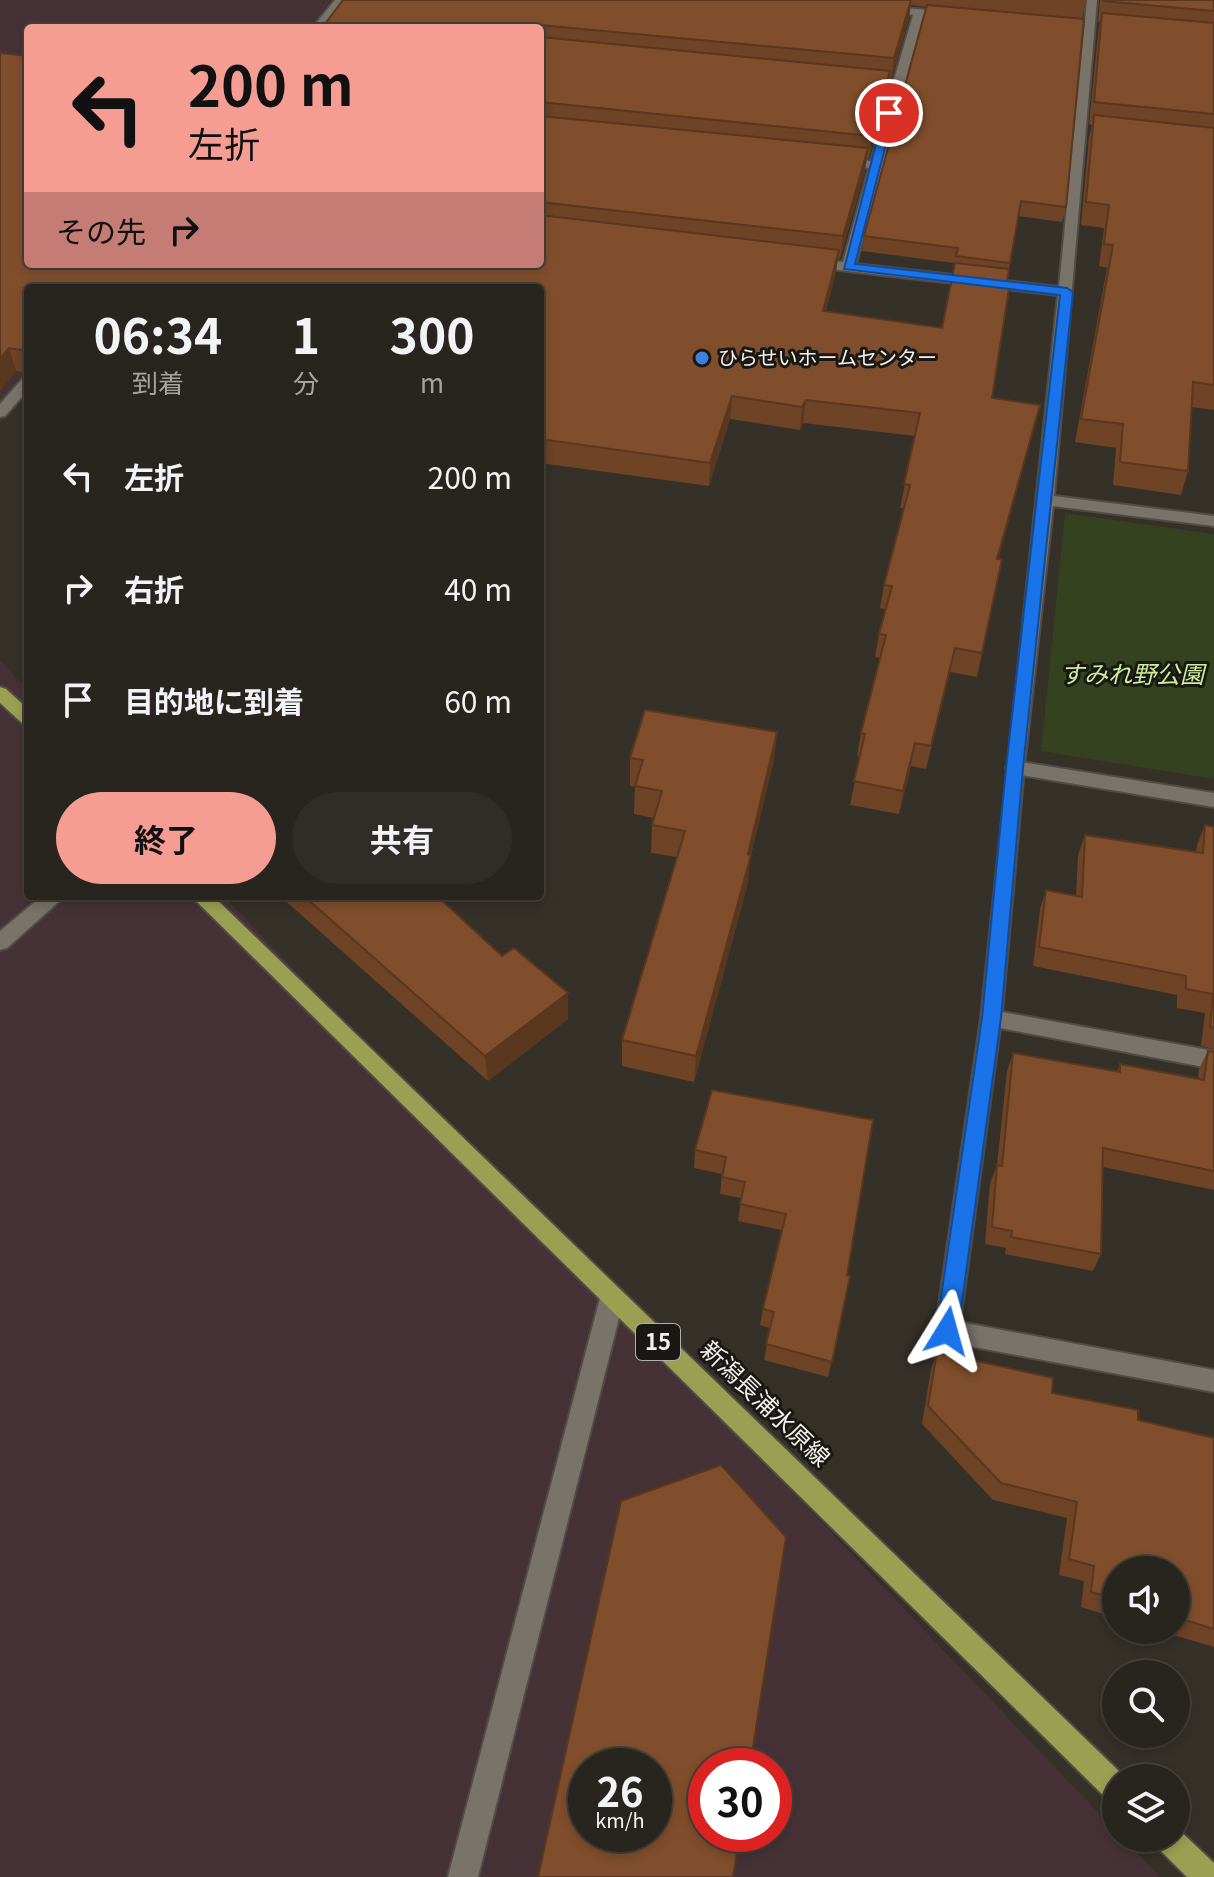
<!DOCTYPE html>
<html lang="ja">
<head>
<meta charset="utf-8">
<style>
	:root { --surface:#28241e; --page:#302c27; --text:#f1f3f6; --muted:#a5a4a4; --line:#44413c; --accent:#f59c93 }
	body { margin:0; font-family:Georgia,"Noto Sans JP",serif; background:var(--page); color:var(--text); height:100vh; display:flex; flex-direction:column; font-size:30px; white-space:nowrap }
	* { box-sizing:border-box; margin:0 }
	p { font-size:26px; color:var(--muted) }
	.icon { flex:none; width:44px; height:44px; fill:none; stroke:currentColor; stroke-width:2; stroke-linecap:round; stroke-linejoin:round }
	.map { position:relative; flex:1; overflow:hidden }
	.drawer { position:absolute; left:24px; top:284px; width:520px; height:616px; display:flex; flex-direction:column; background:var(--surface); border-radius:8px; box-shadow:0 4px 12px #0003,0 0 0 2px var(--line) }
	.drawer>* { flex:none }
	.guide { position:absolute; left:24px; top:24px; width:520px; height:244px; border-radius:8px; box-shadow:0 4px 12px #0003,0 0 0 2px var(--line); background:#f59c93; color:#111; overflow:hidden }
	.tools { position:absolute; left:1102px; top:1556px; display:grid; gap:16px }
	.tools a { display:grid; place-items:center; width:88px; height:88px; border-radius:50%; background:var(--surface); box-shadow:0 4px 12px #0003,0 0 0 2px var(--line); font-size:40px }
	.speed { position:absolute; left:568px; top:1748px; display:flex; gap:16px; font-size:40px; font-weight:700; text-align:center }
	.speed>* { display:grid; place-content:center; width:104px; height:104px; border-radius:50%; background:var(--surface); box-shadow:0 4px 12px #0003,0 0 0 2px var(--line); line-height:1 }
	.speed small { font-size:20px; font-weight:400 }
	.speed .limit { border:12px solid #d22; background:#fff; color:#111 }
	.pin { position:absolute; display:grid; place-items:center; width:68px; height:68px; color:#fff; margin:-34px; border:4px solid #fff; border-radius:50%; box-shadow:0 2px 8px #0007 }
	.me { position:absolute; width:88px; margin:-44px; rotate:8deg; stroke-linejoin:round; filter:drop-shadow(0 0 6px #0008) }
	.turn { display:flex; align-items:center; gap:28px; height:168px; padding:0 32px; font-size:36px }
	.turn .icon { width:104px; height:104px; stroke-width:2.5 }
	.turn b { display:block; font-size:56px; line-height:68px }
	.then { display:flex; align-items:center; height:76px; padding:0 32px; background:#0003; gap:16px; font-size:30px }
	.eta { display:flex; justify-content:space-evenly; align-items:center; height:136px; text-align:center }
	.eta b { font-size:48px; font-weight:700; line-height:56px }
	.action { display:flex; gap:16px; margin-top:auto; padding:16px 32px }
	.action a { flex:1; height:92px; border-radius:48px; background:var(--accent); color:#111; font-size:32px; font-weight:700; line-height:92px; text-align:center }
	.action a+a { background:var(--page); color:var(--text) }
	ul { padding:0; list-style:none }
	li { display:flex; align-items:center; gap:24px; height:112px; padding:0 32px }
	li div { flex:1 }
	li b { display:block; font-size:30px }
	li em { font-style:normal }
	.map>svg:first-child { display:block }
</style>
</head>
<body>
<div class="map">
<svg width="1214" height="1877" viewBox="0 0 1214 1877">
	<rect width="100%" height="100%" fill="#353028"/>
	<g fill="#463236" fill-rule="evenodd">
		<polygon points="0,0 331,0 309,28 28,28 28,387 0,423"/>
		<path d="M0,661L28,690V896H224L1116,1831V1838H1123L1160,1877H0ZM586,1766H654V1834H586ZM706,1766H774V1834H706Z"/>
	</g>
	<polygon fill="#35421f" points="1065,513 1214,534 1214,779 1041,751"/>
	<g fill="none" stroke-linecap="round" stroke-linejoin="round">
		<g stroke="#504c46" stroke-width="4">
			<g id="street">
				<polygon points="335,0 346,0 324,28 312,28"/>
				<polygon points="1087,0 1097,0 1054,496 1214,516 1214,526 1053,506 1024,768 1002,1012 1214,1051 1214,1069 1000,1028 960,1322 1214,1370 1214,1392 947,1342 939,1339 935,1331 981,1018 1058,295 812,267 805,263 812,259 843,262 869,168 838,165 832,161 838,157 871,161 891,90 862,88 856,84 862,80 893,83 913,15 878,9 883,6 951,12 957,15 955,17 923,16 856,264 1059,287"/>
				<polygon points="28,377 28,390 5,416 0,417 0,404 23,378"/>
				<polygon points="612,1287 620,1290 624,1298 478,1877 448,1877 600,1298 604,1290"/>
			</g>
		</g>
		<g stroke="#504c46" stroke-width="4">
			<g id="secondary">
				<polygon points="1015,761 1214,793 1214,807 1009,773 1006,768 1009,763"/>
				<polygon points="42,896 65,896 7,948 0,950 0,931"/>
			</g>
		</g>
		<g stroke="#504c46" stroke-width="4">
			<g id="primary">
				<polygon points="0,687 6,689 28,709 28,725 22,723 0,703"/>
				<polygon points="191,896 213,896 1126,1778 1116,1778 1116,1802 1106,1798"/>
				<polygon points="1176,1827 1214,1863 1214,1877 1187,1877 1158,1848 1154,1838 1176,1838"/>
			</g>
		</g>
		<use href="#street" fill="#79736a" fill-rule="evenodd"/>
		<use href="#secondary" fill="#79736a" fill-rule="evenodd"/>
		<use href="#primary" fill="#9a9f51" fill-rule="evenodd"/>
	</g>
	<g fill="#6e4326" fill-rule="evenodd">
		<path d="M343,0H1086L1082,19L1066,207L1062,222L1018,216L1007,281L992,398L1034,428L998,559L982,653L977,677L950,672L926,769L911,766L899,814L850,805L860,757L857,756L861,733L880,658L875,657L879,634L885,609L880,608L884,585L904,508H900L915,436L803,423L800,430L730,419L709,486L540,463V288H28V373L16,371L0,391V53L28,264H540V28H322ZM911,5L927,7L864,236L862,251L954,263L942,328L826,311L836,272L838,258L840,259L865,171L867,158H869L887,93L889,80H891L909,18Z"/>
		<polygon points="1100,0 1214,0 1214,410 1192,407 1188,471 1181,495 1113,485 1116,448 1075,442 1107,268 1099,266 1104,228 1081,225 1089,137 1092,125 1089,124 1098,34 1100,22 1098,22"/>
		<polygon points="777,732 774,760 750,859 748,883 694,1082 622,1066 622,1040 677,857 651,853 652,825 654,818 634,814 635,787 630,786 630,758"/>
		<polygon points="1205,825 1214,827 1214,1049 1201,1046 1205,1013 1177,1008 1177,995 1033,966 1040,909 1046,890 1076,896 1078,855 1085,835 1196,852 1197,845"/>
		<polygon points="280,896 437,896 568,1019 488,1081"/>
		<polygon points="1208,1051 1214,1052 1214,1190 1103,1167 1101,1254 1093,1271 1005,1254 1006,1248 985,1244 990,1183 997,1165 1007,1071 1013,1053 1117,1072 1120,1064 1198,1079 1199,1069"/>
		<polygon points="712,1090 847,1275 850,1276 828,1377 764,1360 770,1328 760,1325 763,1309 782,1230 738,1221 741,1198 720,1194 722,1174 694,1168 695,1150"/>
		<polygon points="937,1352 1052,1393 1138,1420 1214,1438 1214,1647 1157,1630 1176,1630 1176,1570 1116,1570 1116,1618 1081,1607 1084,1581 1059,1575 1067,1518 993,1500 922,1424 931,1370"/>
	</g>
	<g fill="#5a371f">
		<polygon points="911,0 909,18 891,80 894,58"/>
		<polygon points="890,71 887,93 869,158 872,136"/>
		<polygon points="868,148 865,171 840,259 843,236"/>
		<polygon points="839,250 836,272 820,334 823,311"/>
		<polygon points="96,264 121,264 102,288"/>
		<polygon points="9,348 16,371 0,391 0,359"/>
		<polygon points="732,396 730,419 709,486 710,463"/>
		<polygon points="806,400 803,423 800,430 802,407"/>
		<polygon points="1040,405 1034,428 992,582 997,559"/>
		<polygon points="777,732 774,760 750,859 748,883 694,1082 696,1056 748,854"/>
		<polygon points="915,743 911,766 899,814 903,791"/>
		<polygon points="568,993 568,1019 488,1081 485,1056"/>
	</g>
	<g fill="#804e2c" stroke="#5a371f" stroke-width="2" fill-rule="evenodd">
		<polygon points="343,0 911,0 894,58 540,25 536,28 322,28"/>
		<polygon points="1103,0 1214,0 1214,11 1103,1"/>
		<polygon points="927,5 1084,19 1066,207 1021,201 1010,263 956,256 958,248 864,236"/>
		<polygon points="1102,13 1214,23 1214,114 1094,102"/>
		<polygon points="540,37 890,71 872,136 540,102"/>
		<polygon points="0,53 28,56 28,264 96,264 96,267 115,267 117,264 540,264 540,215 839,250 823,311 942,328 955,263 1009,269 1007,281 1010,282 992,398 1040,405 997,559 1002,559 982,653 955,648 931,746 915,743 903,791 854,781 865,734 861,733 886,635 879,634 892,586 884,585 910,485 904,484 920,413 806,400 802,407 732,396 710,463 540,439 540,288 28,288 28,351 9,348 0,359"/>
		<polygon points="1094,115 1214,128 1214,385 1193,382 1188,471 1120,462 1123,424 1081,419 1113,245 1104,244 1109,205 1086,202"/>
		<polygon points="540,116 868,148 843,236 540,202"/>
		<polygon points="645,710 777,732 748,854 751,855 696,1056 622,1040 685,831 652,825 662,791 635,786 643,760 630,758"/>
		<polygon points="1205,825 1214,827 1214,1028 1210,1027 1213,994 1186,989 1186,976 1039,947 1046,890 1082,897 1085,835 1203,853"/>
		<polygon points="304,896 437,896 502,956 514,948 568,993 485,1056"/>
		<polygon points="1208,1051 1214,1052 1214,1171 1103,1148 1101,1254 1011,1237 1012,1231 992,1227 997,1165 1002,1166 1013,1053 1120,1072 1120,1064 1204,1080"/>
		<polygon points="712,1090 873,1120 847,1275 850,1276 832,1362 766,1344 774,1312 763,1309 786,1214 740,1204 745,1182 722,1177 726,1157 695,1150"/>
		<polygon points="937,1352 1053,1378 1052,1393 1138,1410 1138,1420 1214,1438 1214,1629 1176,1617 1176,1570 1116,1570 1116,1599 1091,1592 1094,1566 1069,1559 1077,1502 1001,1483 928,1406"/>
		<path d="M721,1465L786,1537L750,1766H706V1834H740L733,1877H538L621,1501ZM586,1766H654V1834H586Z"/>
	</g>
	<polygon fill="#1a73e8" stroke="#114b97" stroke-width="2" points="889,110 894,113 855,264 1067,288 1073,292 1023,768 1001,1018 958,1331 954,1338 947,1341 939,1338 936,1331 982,1018 1006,768 1060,295 844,269 884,113"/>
	<circle fill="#3f7fe0" stroke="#1a1815" stroke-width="3" cx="702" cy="358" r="8"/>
	<g text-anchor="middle" stroke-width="6" stroke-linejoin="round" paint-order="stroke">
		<g font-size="20" fill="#f4f0ec" stroke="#1a1815" text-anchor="start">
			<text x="718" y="365">ひらせいホームセンター</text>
		</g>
		<rect fill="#1a1815" stroke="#b3afac" stroke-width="2" x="636" y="1324" width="44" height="36" rx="6"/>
		<g font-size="22" font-weight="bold" fill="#f4f0ec">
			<text x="658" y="1350">15</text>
		</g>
		<g font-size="24" font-style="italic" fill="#ceed9a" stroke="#1a1815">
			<text x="1132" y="683">すみれ野公園</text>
		</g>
		<g font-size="24" fill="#f4f0ec" stroke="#1a1815">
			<text transform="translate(765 1404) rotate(44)" y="8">新潟長浦水原線</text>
		</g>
	</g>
</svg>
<div class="tools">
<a><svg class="icon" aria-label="sound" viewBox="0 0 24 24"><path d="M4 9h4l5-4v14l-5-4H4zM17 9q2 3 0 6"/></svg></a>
<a><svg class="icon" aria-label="search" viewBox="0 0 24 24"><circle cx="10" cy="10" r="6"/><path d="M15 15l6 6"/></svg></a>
<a><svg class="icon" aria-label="layers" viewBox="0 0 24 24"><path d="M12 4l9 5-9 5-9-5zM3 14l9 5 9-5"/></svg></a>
</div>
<div class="speed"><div>26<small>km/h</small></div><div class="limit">30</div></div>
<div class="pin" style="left:889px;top:113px;background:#d93025"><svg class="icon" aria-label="arrive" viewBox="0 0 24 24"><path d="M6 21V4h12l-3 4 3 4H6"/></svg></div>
<svg class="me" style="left:947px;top:1331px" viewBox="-20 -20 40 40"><path d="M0-17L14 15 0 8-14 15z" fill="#1a73e8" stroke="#fff" stroke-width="4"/></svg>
<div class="guide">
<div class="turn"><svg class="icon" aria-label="left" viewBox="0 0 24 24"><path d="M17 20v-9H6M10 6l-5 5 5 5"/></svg><div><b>200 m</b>左折</div></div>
<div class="then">その先<svg class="icon" aria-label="right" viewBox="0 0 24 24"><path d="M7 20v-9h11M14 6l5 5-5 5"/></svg></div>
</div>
<section class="drawer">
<div class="eta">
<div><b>06:34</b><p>到着</p></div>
<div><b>1</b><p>分</p></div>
<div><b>300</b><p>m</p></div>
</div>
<ul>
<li><svg class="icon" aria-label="left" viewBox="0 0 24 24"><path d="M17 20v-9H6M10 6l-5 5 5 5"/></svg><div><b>左折</b></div><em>200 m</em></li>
<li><svg class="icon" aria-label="right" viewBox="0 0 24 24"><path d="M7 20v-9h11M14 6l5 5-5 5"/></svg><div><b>右折</b></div><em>40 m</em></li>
<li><svg class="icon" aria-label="arrive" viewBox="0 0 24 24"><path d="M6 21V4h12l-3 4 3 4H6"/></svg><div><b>目的地に到着</b></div><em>60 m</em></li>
</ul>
<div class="action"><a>終了</a><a>共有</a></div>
</section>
</div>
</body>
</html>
